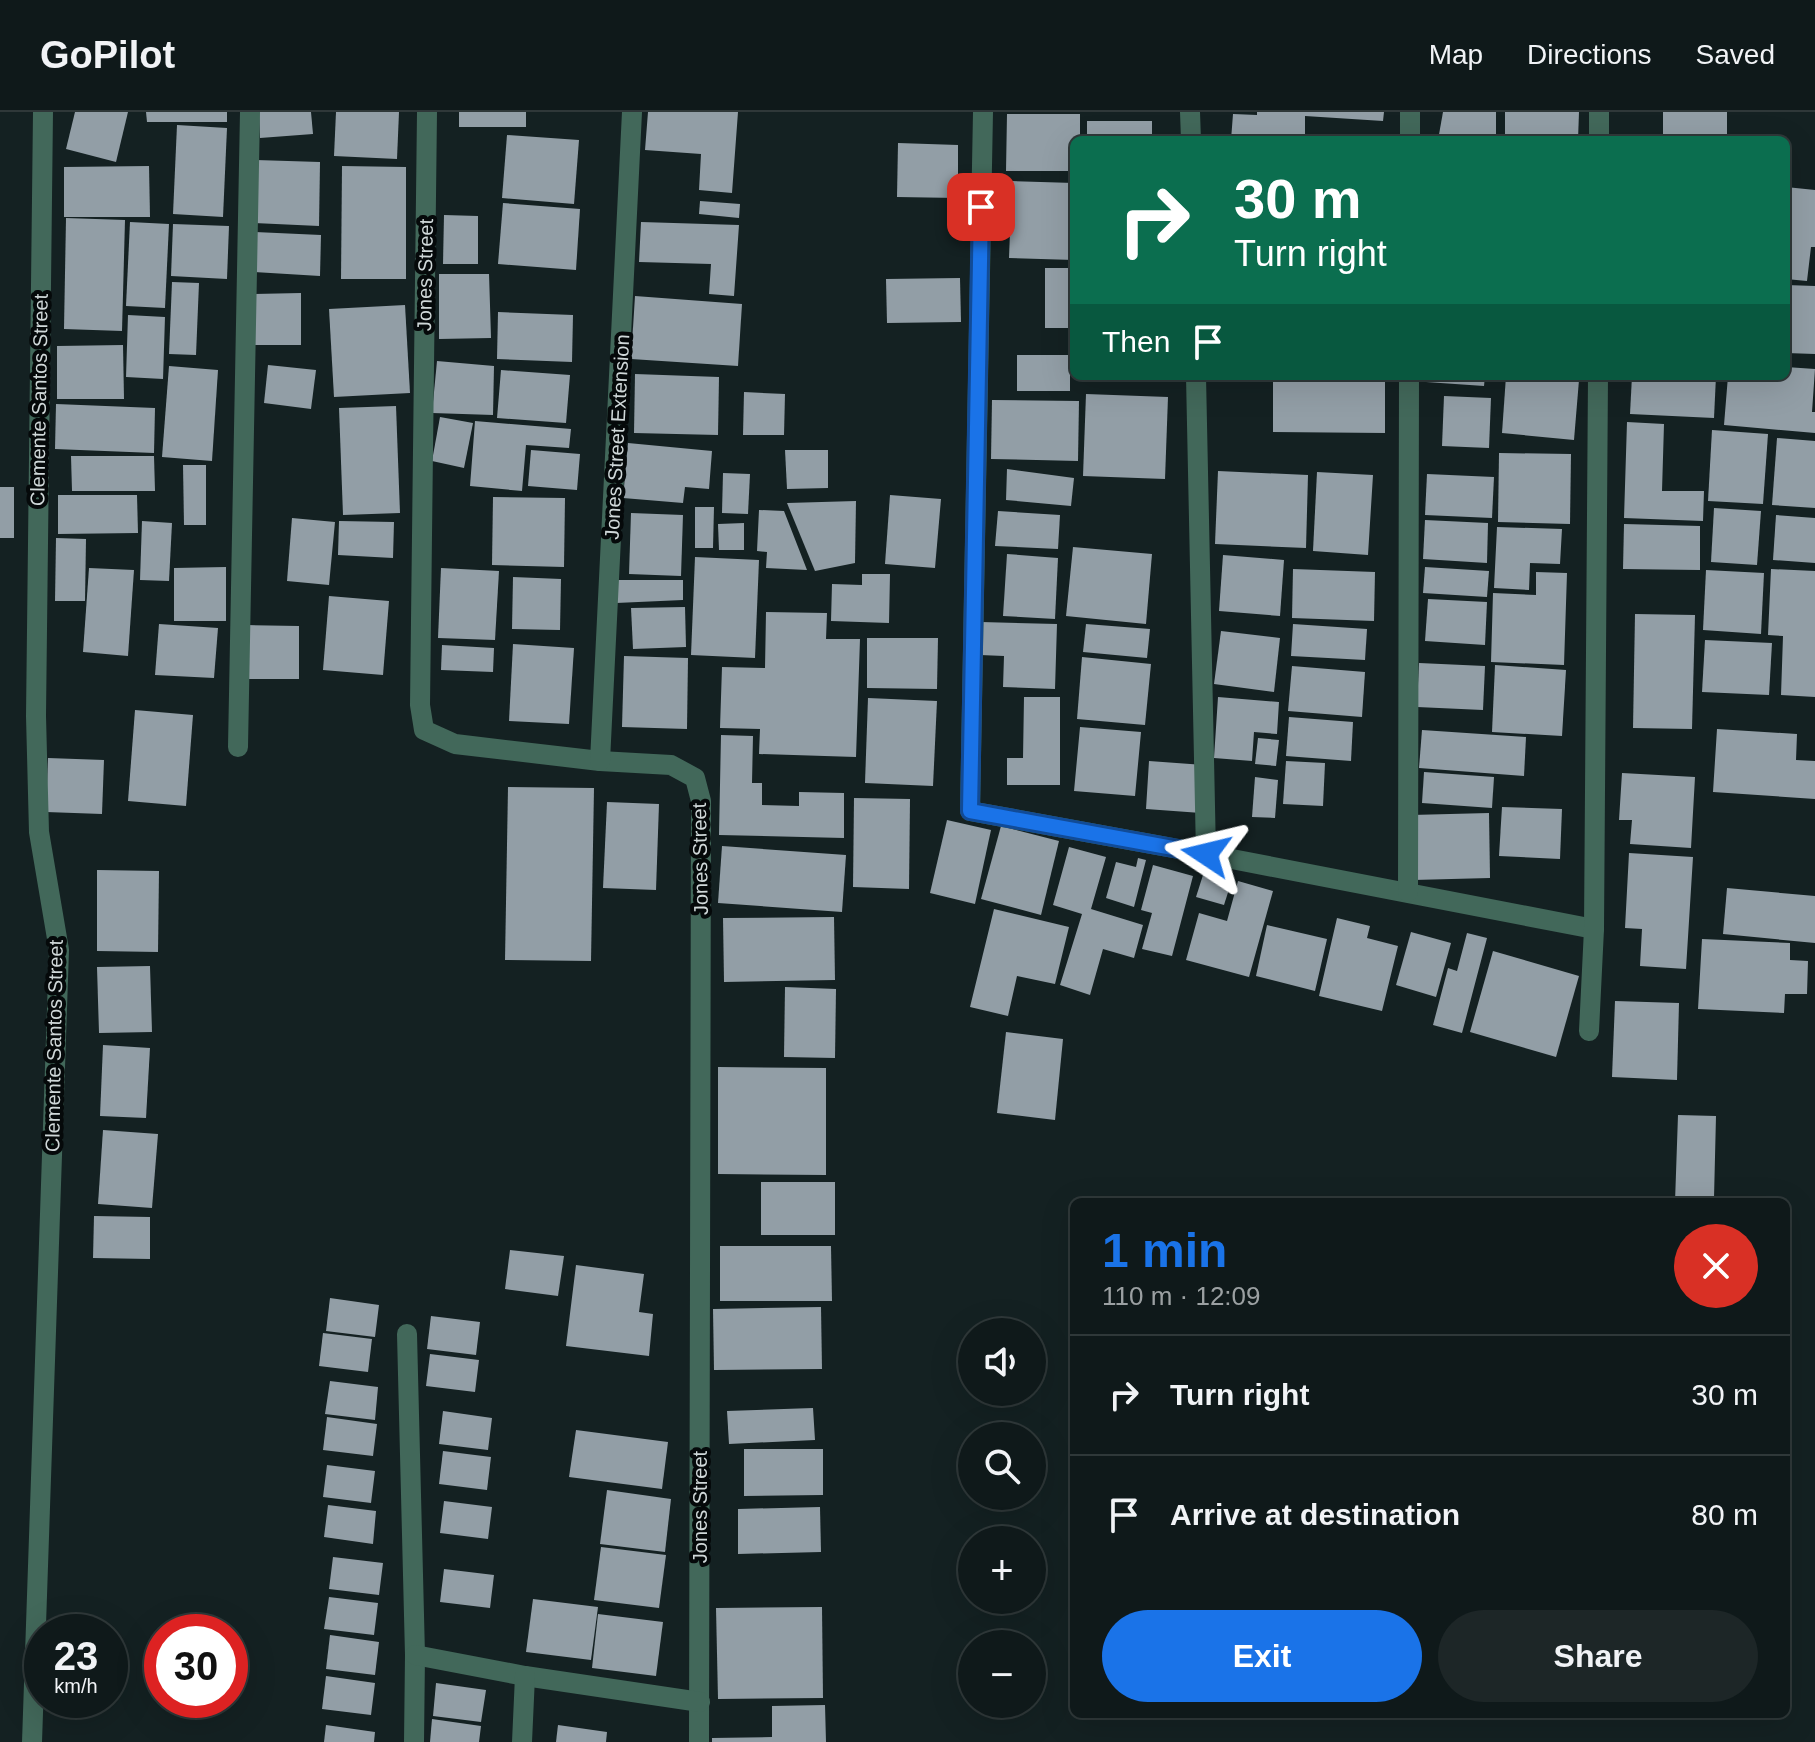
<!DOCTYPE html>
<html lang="en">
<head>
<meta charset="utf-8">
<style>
	:root { --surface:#0f191a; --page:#1d2627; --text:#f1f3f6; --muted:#9ba0a2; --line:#2f3839; --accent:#1a73e8 }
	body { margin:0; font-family:Arial,sans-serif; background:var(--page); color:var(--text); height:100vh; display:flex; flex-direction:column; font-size:30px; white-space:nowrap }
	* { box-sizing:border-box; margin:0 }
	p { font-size:26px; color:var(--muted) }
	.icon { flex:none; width:44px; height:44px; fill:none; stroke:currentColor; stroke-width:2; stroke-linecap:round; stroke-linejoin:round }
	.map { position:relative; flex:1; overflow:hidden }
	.panel { position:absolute; left:1070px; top:1086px; width:720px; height:520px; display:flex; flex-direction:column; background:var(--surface); border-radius:12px; box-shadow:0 8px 32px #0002,0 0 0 2px var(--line) }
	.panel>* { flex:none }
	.banner { position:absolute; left:1070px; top:24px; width:720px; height:244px; border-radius:12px; box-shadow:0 8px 32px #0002,0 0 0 2px var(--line); background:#0b6e4f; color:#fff; overflow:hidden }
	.controls { position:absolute; left:958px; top:1206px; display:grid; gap:16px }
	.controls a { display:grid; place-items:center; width:88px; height:88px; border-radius:50%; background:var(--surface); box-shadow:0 8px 32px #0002,0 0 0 2px var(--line); font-size:40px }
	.speed { position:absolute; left:24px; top:1502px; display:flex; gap:16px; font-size:40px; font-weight:700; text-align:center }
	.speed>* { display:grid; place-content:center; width:104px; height:104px; border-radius:50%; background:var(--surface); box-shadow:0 8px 32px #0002,0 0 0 2px var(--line); line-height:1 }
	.speed small { font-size:20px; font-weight:400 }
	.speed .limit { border:12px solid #d22; background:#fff; color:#111 }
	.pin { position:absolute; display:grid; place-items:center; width:68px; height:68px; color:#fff; margin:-34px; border-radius:16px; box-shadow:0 4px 12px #0006 }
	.me { position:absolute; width:88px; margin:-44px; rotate:280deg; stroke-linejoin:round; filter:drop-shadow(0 0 6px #0008) }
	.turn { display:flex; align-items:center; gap:28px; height:168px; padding:0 32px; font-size:36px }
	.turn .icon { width:104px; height:104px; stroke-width:2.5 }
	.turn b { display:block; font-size:56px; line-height:68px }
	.then { display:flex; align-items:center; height:76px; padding:0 32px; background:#0003; gap:16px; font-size:30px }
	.round { display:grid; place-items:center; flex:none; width:84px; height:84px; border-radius:42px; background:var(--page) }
	.headline { display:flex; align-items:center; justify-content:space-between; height:136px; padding:0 32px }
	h1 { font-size:48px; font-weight:700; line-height:60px; color:var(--accent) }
	.primary-button { display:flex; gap:16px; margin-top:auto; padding:16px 32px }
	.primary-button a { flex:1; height:92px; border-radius:48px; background:var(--accent); color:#fff; font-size:32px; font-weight:700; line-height:92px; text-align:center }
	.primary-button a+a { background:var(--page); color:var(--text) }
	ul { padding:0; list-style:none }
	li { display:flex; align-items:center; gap:24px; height:120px; padding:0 32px; border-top:2px solid var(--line) }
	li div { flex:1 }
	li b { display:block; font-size:30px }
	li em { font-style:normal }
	header { display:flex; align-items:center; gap:48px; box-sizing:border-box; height:112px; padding:0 40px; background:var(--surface); border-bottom:2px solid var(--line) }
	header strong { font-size:38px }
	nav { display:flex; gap:44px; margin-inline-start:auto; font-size:28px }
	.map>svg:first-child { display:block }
</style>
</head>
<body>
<header>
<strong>GoPilot</strong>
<nav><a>Map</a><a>Directions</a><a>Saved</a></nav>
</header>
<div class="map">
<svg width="1815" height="1630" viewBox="0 0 1815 1630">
	<rect width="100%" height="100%" fill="#142122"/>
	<g fill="#929ea6">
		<polygon points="75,0 128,0 116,50 66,37"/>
		<polygon points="146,0 227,0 227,10 147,10"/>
		<polygon points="259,0 311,0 313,22 260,26"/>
		<polygon points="336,0 399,0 397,47 334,44"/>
		<rect x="459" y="0" width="67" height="15"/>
		<polygon points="648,0 738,0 732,81 699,78 701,42 645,38"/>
		<polygon points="1257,0 1384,0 1383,9 1305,4 1305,28 1231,28 1233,2 1257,3"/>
		<polygon points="1443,0 1496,0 1496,28 1438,28"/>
		<polygon points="1505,0 1579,0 1578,28 1505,28"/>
		<rect x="1663" y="0" width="64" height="22"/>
		<polygon points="1007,2 1080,2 1080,28 1074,28 1074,59 1006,59"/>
		<rect x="1087" y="9" width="65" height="19"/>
		<polygon points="177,13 227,16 223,105 173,102"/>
		<polygon points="507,23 579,28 574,92 502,86"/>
		<polygon points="1330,23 1383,24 1382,28 1330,28"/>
		<polygon points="898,31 958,33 958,86 897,85"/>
		<polygon points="256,48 320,50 319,114 254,111"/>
		<polygon points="149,54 150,105 64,105 64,55"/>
		<polygon points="342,54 406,55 406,167 341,167"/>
		<polygon points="1012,69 1074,71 1074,148 1009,146"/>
		<polygon points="1786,75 1815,78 1815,135 1811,135 1807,169 1786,167"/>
		<polygon points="700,89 740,92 739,106 699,102"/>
		<polygon points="503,91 580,97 576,158 498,152"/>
		<polygon points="444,103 478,104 478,152 443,152"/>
		<polygon points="66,106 125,108 122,219 64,217"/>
		<polygon points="130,110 169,112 165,196 126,194"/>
		<polygon points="641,110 739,113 734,184 709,182 711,152 639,150"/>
		<polygon points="173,112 229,114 227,167 171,164"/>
		<polygon points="255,120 321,123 320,164 252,160"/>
		<polygon points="1045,156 1073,156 1072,216 1045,216"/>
		<polygon points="439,162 489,162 491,226 439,227"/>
		<polygon points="960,166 961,210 887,211 886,167"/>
		<polygon points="172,170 199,171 196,243 169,242"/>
		<polygon points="1786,173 1815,174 1815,242 1786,241"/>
		<polygon points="301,181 301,233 251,233 251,182"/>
		<polygon points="635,184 742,192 738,254 631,247"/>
		<polygon points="405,193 410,281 334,285 329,197"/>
		<polygon points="498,200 573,203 572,250 497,247"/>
		<polygon points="128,203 165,205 163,267 126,265"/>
		<polygon points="123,233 124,287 57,287 57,234"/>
		<rect x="1017" y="243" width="53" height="36"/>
		<polygon points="437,249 494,254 493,303 432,301"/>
		<polygon points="268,253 316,258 311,297 264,291"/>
		<polygon points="169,254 218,258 212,349 162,345"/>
		<polygon points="1786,255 1815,257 1812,300 1815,300 1815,321 1724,313 1728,264 1786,264"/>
		<polygon points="501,258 570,263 566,311 497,306"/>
		<polygon points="635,262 719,265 718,323 634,321"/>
		<polygon points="1273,264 1385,264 1385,321 1273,320"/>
		<polygon points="1427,264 1485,264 1484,274 1426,270"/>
		<polygon points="1506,264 1579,268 1574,328 1502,321"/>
		<polygon points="1632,264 1716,264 1714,306 1630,302"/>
		<polygon points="744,280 785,282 784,323 743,323"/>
		<polygon points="1086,282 1168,285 1165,367 1083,364"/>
		<polygon points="1444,284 1491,286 1489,336 1442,334"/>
		<polygon points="992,288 1079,289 1078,349 991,347"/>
		<polygon points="56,292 155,296 154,341 55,337"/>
		<polygon points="396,294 400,401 343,403 339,296"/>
		<polygon points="440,305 473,311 464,356 432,349"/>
		<polygon points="475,309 571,317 569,336 526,333 522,379 470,374"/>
		<polygon points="1627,310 1664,312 1662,379 1704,379 1703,409 1624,406"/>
		<polygon points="1712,318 1768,322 1763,392 1708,389"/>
		<polygon points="1777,326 1815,329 1815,396 1772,393"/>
		<polygon points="628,331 712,339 709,377 685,375 683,391 623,386"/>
		<polygon points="531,338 580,342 577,378 528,374"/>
		<polygon points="785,338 828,338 828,376 787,377"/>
		<polygon points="1499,341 1571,342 1570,412 1498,410"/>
		<polygon points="71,344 154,344 155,379 72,379"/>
		<polygon points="183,353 206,353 206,413 184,413"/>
		<polygon points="1007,357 1074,366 1071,394 1006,388"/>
		<polygon points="1218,359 1308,363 1306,436 1215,432"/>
		<polygon points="1317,360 1373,363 1368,443 1313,439"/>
		<polygon points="723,361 750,362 748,402 722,401"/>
		<polygon points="1427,362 1494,365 1492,406 1425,403"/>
		<rect x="0" y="375" width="14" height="51"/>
		<polygon points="58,383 137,383 138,421 58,422"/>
		<polygon points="890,383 941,387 935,456 885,452"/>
		<polygon points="493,385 565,386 564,455 492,453"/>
		<polygon points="856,389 855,451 815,459 787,391"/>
		<polygon points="695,395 714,395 713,436 695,436"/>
		<polygon points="1714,396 1761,399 1757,453 1711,450"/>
		<polygon points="759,398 784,399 807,458 766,456 767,440 757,439"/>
		<polygon points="998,399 1060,403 1058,437 995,434"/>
		<polygon points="631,401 683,403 681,464 629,462"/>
		<polygon points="1776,403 1815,406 1815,451 1773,448"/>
		<polygon points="292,406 335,410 329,473 287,469"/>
		<polygon points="1425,408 1488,411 1487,451 1423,447"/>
		<polygon points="142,409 172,411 169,469 140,468"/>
		<polygon points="339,409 394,410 393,446 338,443"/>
		<polygon points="744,411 744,438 719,438 718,412"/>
		<polygon points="1624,412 1700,414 1700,458 1623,457"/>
		<polygon points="1497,415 1562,417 1560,452 1530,451 1529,478 1494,476"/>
		<polygon points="56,426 86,427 85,489 55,489"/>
		<polygon points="1073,435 1152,442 1146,512 1066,504"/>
		<polygon points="1007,442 1058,446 1055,507 1003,504"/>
		<polygon points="1223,443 1284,448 1280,504 1219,499"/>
		<polygon points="695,445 759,448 755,546 691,543"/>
		<polygon points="226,455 226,509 174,509 174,456"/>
		<polygon points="1425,455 1489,459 1487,485 1423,481"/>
		<polygon points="89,456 134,458 128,544 83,540"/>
		<polygon points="441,456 499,459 495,528 438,526"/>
		<polygon points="1293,457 1375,460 1374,509 1292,506"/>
		<polygon points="1771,457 1815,459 1815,585 1781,583 1783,524 1768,523"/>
		<polygon points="1706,458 1764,461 1761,522 1703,518"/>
		<polygon points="1536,460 1567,461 1564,553 1491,550 1493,481 1536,483"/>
		<polygon points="862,462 890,462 889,511 831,509 832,472 862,473"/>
		<polygon points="513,465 561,467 560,518 512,517"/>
		<polygon points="618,468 683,468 683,488 616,491"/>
		<polygon points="329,484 389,489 383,563 323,558"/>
		<polygon points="1428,487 1487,490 1485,533 1425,529"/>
		<polygon points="685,495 686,535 633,537 631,496"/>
		<polygon points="766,500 827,501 826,527 860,527 856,645 759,642 760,617 720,616 722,555 765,556"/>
		<polygon points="1635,502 1695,503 1692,617 1633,616"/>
		<polygon points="981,510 1057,512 1055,577 1003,575 1004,544 980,543"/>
		<polygon points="159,512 218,516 214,566 155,563"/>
		<polygon points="1086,512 1150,517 1147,546 1083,540"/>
		<polygon points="1293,512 1367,517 1365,548 1291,544"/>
		<polygon points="247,513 299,514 299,567 247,567"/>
		<polygon points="1221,519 1280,526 1274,580 1214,572"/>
		<polygon points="867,526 938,526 937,577 867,576"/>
		<polygon points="1705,528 1772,531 1769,583 1702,580"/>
		<polygon points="513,532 574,536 569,612 509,609"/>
		<polygon points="442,533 494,536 493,560 441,558"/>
		<polygon points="624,544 688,546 687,617 622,615"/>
		<polygon points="1082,545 1151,552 1145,613 1077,607"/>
		<polygon points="1419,551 1485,554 1483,598 1417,595"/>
		<polygon points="1495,553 1566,558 1562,624 1492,620"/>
		<polygon points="1292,554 1365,560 1362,605 1288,599"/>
		<polygon points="1024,585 1060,585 1060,673 1007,673 1007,646 1023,646"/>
		<polygon points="1218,585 1279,590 1277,622 1254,620 1252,649 1214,646"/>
		<polygon points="868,586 937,589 933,674 865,671"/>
		<polygon points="135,598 193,603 186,694 128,689"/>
		<polygon points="1289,605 1353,610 1351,649 1286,644"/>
		<polygon points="1080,615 1141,620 1135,684 1074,679"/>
		<polygon points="1717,617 1797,622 1796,648 1815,649 1815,687 1713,680"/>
		<polygon points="1422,618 1526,625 1524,664 1419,656"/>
		<polygon points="721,623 753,624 752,671 762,671 762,693 799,694 799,680 844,681 844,726 719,723"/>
		<polygon points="1258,626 1279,628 1276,654 1255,652"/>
		<polygon points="48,646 104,648 102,702 46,700"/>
		<polygon points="1149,649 1204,653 1201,701 1146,697"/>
		<polygon points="1286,649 1325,651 1323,694 1283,692"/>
		<polygon points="1424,660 1494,665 1492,696 1422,691"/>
		<polygon points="1622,661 1695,665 1691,736 1630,732 1632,708 1619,708"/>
		<polygon points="1255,665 1278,668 1275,706 1252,705"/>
		<polygon points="508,675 594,676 591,849 505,848"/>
		<polygon points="854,686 910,687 909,777 853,775"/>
		<polygon points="607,690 659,692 656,778 603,776"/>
		<polygon points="1502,695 1562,697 1560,747 1499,744"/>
		<polygon points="1489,701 1490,766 1413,768 1411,703"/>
		<polygon points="947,708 991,718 975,792 930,781"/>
		<polygon points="1001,714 1059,729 1041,803 981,787"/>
		<polygon points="722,734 846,743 842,800 718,791"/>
		<polygon points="1069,735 1106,745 1091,797 1143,813 1134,846 1103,837 1090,883 1060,873 1082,802 1053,793"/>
		<polygon points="1629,741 1693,745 1686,857 1640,854 1642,817 1625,816"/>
		<polygon points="1138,746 1146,748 1134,795 1106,786 1116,750 1136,755"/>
		<polygon points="1153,753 1193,764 1172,844 1142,837 1152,801 1141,798"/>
		<polygon points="97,758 159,759 158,840 97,839"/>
		<polygon points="1203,763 1231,771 1224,793 1196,785"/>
		<polygon points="1238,769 1273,779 1249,865 1186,848 1199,801 1227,809"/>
		<polygon points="1727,776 1815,784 1815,831 1723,822"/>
		<polygon points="994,797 1069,815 1055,872 1017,864 1008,904 970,895"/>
		<polygon points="834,805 835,868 724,870 723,806"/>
		<polygon points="1337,806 1370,814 1367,826 1398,834 1382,899 1319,884"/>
		<polygon points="1267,813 1327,827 1315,879 1256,864"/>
		<polygon points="1411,820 1451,831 1436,885 1396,873"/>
		<polygon points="1467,821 1487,826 1462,921 1433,913 1448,856 1457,859"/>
		<polygon points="1702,827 1790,831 1790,848 1808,849 1807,882 1785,882 1784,901 1698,897"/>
		<polygon points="1493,839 1579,864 1556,945 1470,920"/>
		<polygon points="150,854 152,920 99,921 97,855"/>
		<polygon points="785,875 836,877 835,946 784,945"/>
		<polygon points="1615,889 1679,891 1677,968 1612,965"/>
		<polygon points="1006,920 1063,927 1055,1008 997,1001"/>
		<polygon points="103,933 150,936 146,1006 100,1004"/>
		<polygon points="718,955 826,956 826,1063 718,1062"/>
		<polygon points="1678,1003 1716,1004 1714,1086 1739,1087 1739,1090 1675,1090"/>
		<polygon points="103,1018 158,1022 152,1096 98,1092"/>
		<rect x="761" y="1070" width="74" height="53"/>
		<polygon points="94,1104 150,1105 150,1147 93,1146"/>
		<polygon points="720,1134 831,1134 832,1189 720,1189"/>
		<polygon points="510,1138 564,1144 558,1184 505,1177"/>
		<polygon points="576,1153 644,1162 639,1200 653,1202 649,1244 566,1234"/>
		<polygon points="330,1186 379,1193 375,1225 326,1219"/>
		<polygon points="821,1195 822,1257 714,1258 713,1197"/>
		<polygon points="431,1204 480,1210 476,1243 427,1237"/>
		<polygon points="323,1221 372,1227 368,1260 319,1254"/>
		<polygon points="430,1242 479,1248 475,1280 426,1274"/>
		<polygon points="330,1269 378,1275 375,1308 325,1302"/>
		<polygon points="813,1296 815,1328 729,1332 727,1299"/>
		<polygon points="443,1299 492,1306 488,1338 439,1332"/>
		<polygon points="327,1305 377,1312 373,1344 323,1338"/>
		<polygon points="576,1318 668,1330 662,1377 569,1365"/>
		<polygon points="744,1337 823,1337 823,1383 744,1384"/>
		<polygon points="443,1339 491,1345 487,1378 439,1372"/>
		<polygon points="327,1353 375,1359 371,1391 323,1385"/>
		<polygon points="607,1378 671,1387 665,1440 600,1432"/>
		<polygon points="444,1389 492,1395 488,1427 440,1421"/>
		<polygon points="328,1393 376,1399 373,1432 324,1425"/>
		<polygon points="820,1395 821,1440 738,1442 738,1397"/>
		<polygon points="601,1435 666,1443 659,1496 594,1488"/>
		<polygon points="333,1445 383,1451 379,1483 329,1477"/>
		<polygon points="444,1457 494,1463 490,1496 440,1490"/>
		<polygon points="329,1485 378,1491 374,1523 324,1517"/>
		<polygon points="533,1487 598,1495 591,1548 526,1540"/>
		<polygon points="822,1495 823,1586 718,1587 716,1496"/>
		<polygon points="598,1502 663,1510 656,1564 592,1556"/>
		<polygon points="330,1523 379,1530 375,1563 326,1557"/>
		<polygon points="326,1564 375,1571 371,1603 322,1597"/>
		<polygon points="436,1571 486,1578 481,1610 433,1604"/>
		<polygon points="825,1593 826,1630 712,1630 712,1626 772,1625 772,1594"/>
		<polygon points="432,1607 481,1614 479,1630 430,1630"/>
		<polygon points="326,1613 375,1620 374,1630 324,1630"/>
		<polygon points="558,1613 607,1620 606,1630 556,1630"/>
	</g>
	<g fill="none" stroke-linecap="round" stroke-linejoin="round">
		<g stroke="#42685a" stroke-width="20">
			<polyline points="427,0 420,593 424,618 455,632 600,649 671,653 695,666 701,689 699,1630"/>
			<polyline points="983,0 970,699 1206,742 1594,817"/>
			<polyline points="1190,0 1191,28"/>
			<polyline points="1410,28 1410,0"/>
			<polyline points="1599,28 1599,0"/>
			<polyline points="1196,264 1206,742"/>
			<polyline points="238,635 250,0"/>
			<polyline points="600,649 632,0"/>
			<polyline points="1408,780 1409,264"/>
			<polyline points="1589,919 1594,817 1598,264"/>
			<polyline points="407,1222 415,1543 414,1630"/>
			<polyline points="415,1543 525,1564 700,1590"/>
			<polyline points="32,1630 59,838 39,720 36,604 43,0"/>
			<polyline points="522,1630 525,1564"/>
		</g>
	</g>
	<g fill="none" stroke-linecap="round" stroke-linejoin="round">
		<g stroke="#114b97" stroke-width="20">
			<polyline id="route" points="981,95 970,699 1206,742"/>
		</g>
		<use href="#route" stroke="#1a73e8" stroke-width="14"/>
	</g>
	<g text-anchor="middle" stroke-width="8" stroke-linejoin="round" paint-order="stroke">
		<g font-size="20" fill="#d0d8d9" stroke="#05090a">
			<text transform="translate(425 163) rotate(-89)" y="7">Jones Street</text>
			<text transform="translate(39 288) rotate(-89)" y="7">Clemente Santos Street</text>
			<text transform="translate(617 325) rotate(-87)" y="7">Jones Street Extension</text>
			<text transform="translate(700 747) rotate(-91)" y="7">Jones Street</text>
			<text transform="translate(54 934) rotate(-89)" y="7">Clemente Santos Street</text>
			<text transform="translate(700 1395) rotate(-90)" y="7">Jones Street</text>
		</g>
	</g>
</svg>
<div class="controls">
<a><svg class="icon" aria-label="sound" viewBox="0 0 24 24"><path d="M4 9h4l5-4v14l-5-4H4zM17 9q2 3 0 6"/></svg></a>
<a><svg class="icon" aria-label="search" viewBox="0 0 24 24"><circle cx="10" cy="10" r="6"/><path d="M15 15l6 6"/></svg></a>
<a>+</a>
<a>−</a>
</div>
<div class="speed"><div>23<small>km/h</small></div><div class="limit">30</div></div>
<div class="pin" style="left:981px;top:95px;background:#d93025"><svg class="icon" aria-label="arrive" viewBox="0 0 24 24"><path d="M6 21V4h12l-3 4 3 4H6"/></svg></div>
<svg class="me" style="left:1206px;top:742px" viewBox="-20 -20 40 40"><path d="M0-17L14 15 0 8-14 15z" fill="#1a73e8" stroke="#fff" stroke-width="4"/></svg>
<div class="banner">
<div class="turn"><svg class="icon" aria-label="right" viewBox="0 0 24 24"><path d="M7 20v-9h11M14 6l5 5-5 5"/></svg><div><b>30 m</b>Turn right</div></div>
<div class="then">Then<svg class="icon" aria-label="arrive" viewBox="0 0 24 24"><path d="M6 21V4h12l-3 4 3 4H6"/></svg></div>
</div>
<section class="panel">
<div class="headline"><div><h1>1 min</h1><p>110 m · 12:09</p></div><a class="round" style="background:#d93025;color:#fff"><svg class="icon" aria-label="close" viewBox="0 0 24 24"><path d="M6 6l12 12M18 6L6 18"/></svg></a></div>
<ul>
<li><svg class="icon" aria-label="right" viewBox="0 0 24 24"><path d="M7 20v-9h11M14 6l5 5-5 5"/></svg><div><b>Turn right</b></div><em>30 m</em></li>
<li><svg class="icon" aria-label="arrive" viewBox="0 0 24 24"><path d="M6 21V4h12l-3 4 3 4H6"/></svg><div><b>Arrive at destination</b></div><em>80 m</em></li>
</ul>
<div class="primary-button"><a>Exit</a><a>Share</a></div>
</section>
</div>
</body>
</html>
